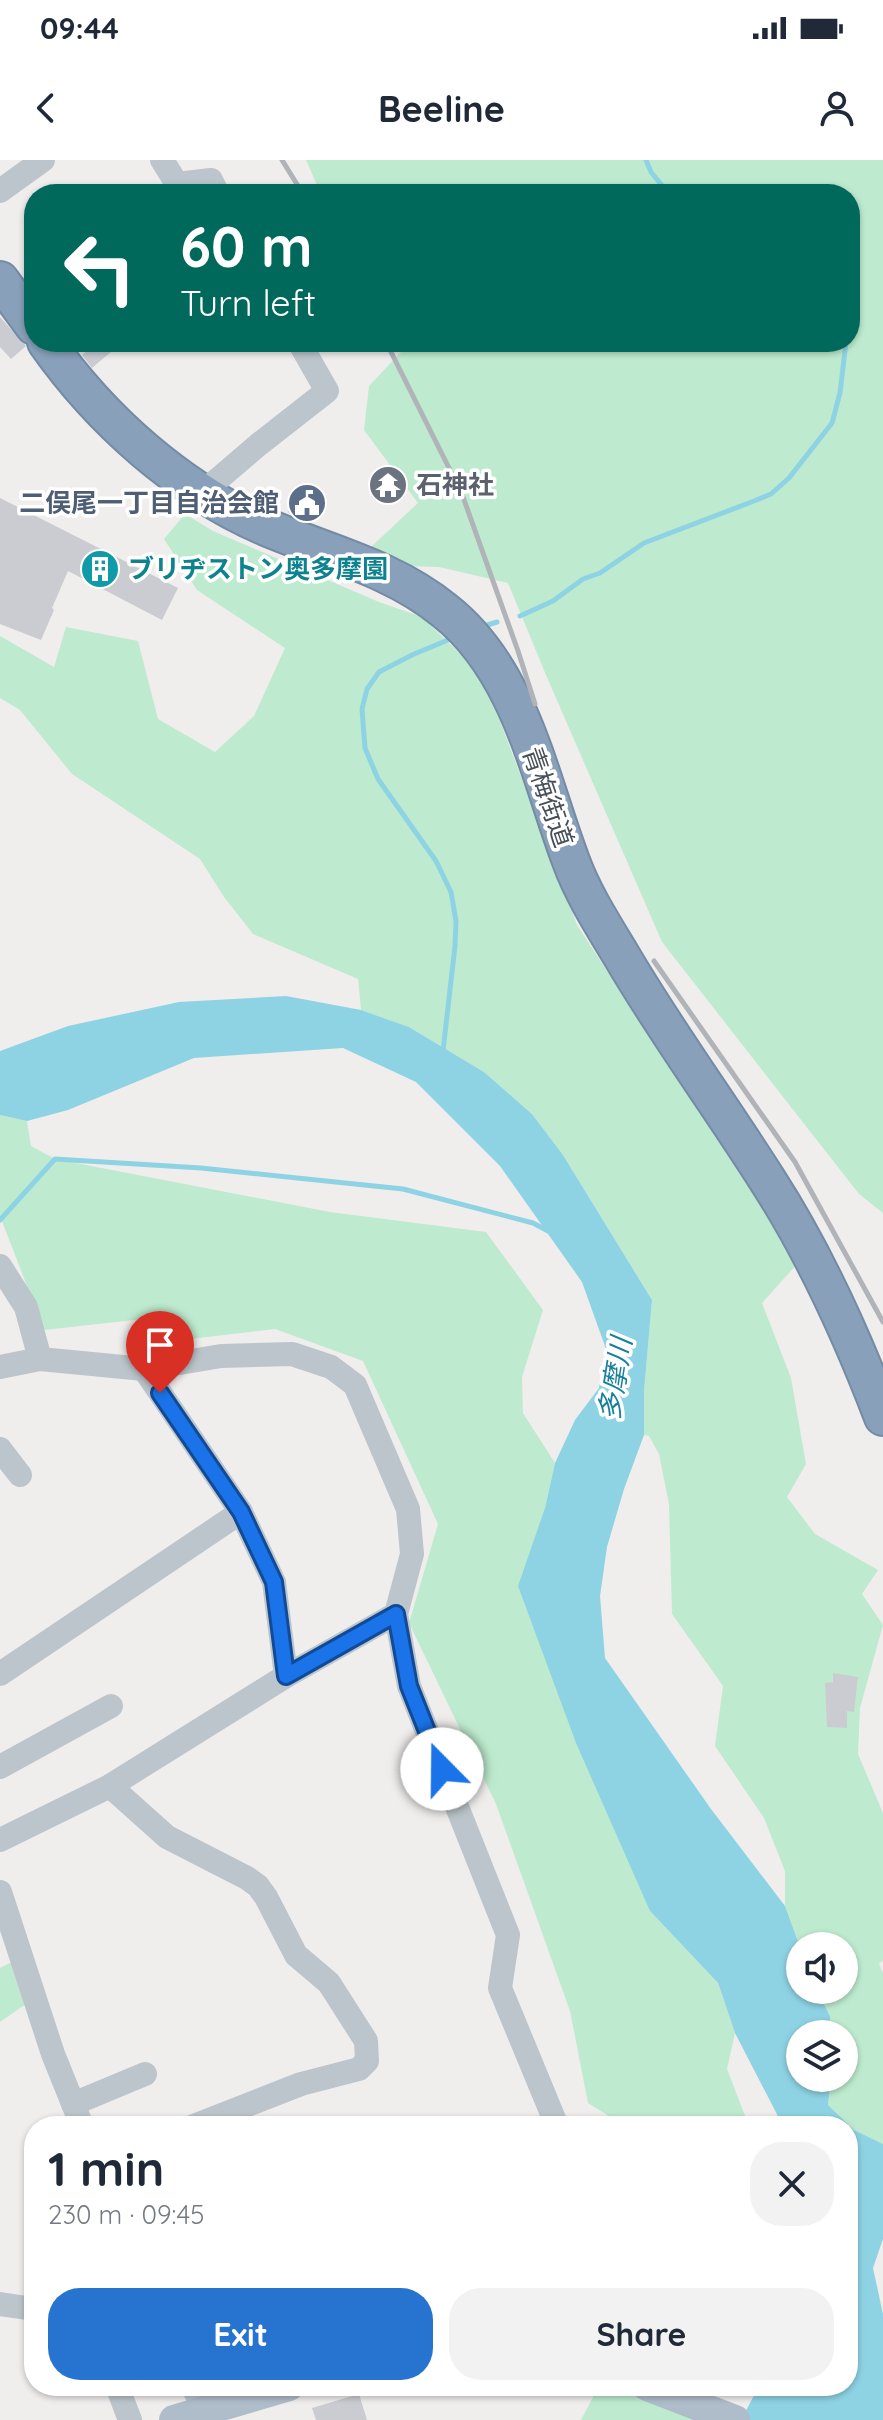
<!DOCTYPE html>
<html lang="en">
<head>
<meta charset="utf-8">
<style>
	:root { --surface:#fff; --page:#f2f2f3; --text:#1f2937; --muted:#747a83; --accent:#2673d0 }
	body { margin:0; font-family:Quicksand,"Noto Sans JP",sans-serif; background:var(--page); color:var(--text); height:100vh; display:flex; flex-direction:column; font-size:30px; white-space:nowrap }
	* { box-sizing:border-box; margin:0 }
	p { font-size:26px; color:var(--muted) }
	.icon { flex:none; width:44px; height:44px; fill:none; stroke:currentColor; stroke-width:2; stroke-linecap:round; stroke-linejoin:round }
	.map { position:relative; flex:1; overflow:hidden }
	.panel { position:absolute; left:24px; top:1956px; width:834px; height:280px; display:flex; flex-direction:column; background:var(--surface); border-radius:32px; box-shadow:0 2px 6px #0004 }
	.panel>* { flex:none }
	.hud { position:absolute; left:24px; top:24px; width:836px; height:168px; border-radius:32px; box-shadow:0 2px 6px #0004; background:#00695c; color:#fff; overflow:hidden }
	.fabs { position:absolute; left:786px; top:1772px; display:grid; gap:16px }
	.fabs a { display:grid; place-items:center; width:72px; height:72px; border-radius:50%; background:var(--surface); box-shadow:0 2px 6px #0004; font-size:40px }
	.pin { position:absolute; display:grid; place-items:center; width:68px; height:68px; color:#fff; margin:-82px -34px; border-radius:50% 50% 50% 0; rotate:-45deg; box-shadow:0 0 8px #0007 }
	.pin .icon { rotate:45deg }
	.me { position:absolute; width:88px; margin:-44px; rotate:338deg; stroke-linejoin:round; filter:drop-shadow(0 0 6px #0008) }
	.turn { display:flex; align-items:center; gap:28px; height:168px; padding:0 24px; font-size:36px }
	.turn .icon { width:104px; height:104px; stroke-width:2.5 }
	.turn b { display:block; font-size:56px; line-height:68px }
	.round { display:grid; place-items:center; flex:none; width:84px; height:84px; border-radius:32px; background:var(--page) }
	.overview { display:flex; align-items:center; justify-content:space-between; height:136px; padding:0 24px }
	h1 { font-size:48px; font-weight:700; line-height:60px }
	.cta { display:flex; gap:16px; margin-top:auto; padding:16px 24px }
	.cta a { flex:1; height:92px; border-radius:32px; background:var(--accent); color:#fff; font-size:32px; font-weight:700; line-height:92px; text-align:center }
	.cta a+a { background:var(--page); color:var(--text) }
	.status { display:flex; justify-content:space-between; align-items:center; height:56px; padding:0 40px; background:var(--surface); direction:ltr }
	.status svg { height:22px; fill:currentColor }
	header { display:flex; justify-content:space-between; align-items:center; height:104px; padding:0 24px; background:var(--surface); font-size:36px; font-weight:700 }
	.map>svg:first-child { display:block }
</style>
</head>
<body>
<div class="status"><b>09:44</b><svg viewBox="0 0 49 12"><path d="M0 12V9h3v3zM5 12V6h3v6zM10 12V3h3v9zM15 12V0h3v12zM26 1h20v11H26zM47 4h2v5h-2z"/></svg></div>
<header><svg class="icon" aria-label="back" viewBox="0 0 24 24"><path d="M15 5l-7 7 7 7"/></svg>Beeline<svg class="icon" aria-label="person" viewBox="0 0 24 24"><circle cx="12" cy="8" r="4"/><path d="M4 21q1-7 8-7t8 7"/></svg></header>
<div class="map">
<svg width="883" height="2260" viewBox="0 0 883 2260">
	<rect width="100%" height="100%" fill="#f0eded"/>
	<g fill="#beebcf">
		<polygon points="306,0 883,0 883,1053 859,1034 662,782 546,515 508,423 439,407 404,406 371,387 418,343 364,270 369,226 401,192 396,182 850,182 850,34 321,34"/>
		<polygon points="185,354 213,371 379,442 422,457 483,516 577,765 798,1103 762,1143 791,1218 806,1304 787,1337 815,1374 878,1410 862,1434 883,1465 860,1548 858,1594 883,1653 883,1801 879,1803 883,1813 883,1984 854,1970 828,1945 831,1918 844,1918 844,1874 831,1874 830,1856 817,1830 844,1830 844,1786 800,1787 785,1746 785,1711 764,1658 715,1586 723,1526 672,1454 669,1344 659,1294 649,1276 644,1275 644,1232 652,1140 563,995 532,954 484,912 409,867 361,850 358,819 253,774 224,737 200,699 72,614 20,550 0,538 0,476 54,507 66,467 138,481 158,559 215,592 254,556 285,488 197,430 164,379"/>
		<polygon points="0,955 27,961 31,986 55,999 330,1052 486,1072 543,1150 522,1217 523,1253 555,1303 545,1348 650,1751 718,1823 735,1873 727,1909 749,1966 625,1966 588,1943 570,1851 496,1644 409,1463 438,1364 363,1201 275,1169 181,1180 143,1159 44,1170 0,1056"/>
		<polygon points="12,1802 26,1844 0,1862 0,1808"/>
		<polygon points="599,2226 703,2226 694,2260 581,2260"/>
	</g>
	<polygon fill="#8ed3e4" points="286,836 361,850 409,867 484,912 532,954 563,995 652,1140 644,1232 644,1275 624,1329 607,1387 600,1436 605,1498 711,1649 785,1746 800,1787 800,1830 817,1830 830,1856 831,1874 800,1874 800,1918 831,1918 828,1945 854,1970 883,1984 883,2079 873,2108 883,2154 883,2260 741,2260 759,2226 848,2226 848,1966 783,1966 735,1873 718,1823 650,1751 576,1583 518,1426 545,1348 555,1303 575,1260 599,1228 606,1189 582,1122 500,1006 416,922 343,888 194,898 68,950 27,961 0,955 0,891 68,866 179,842"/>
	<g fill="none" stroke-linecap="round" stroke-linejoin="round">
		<g stroke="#8ed3e4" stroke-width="5">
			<polyline points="646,0 651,12 669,34"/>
			<path d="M760,34C773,26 788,23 801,34"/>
			<polyline points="520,456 553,441 583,419 600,413 644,383 754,341 771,334 789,318 832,263 840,233 846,182"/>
			<polyline points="484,466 497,462"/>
			<polyline points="443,891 455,786 456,761 451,732 436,701 378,619 365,588 362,549 367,529 379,512 412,495 455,477"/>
			<polyline points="0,1060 55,999 201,1008 403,1029 533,1063 548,1071"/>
		</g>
	</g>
	<g fill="#caccd2">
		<polygon points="0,157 26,186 11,199 0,187"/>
		<polygon points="98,182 105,182 112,191 92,208 82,195"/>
		<polygon points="313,326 326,338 305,360 292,355 288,352"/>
		<polygon points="0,338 178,428 162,460 68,411 52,448 54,450 41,480 0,464"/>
		<polygon points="833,1513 858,1517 854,1552 847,1551 847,1568 827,1567 825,1523 833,1522"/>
		<polygon points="359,2234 367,2260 316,2260 312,2248"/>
	</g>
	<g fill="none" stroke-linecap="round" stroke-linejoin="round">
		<g stroke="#738ba4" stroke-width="40">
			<g id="highway">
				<polyline points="0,120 34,166"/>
				<path d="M46,182C100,259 179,330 266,367C327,393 393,408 445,451C520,510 539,616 571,701C583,734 603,765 621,795C666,872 720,945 768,1021C815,1094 852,1176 883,1257"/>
			</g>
		</g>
		<g stroke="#bcc5cb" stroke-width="24">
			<polyline points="162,0 177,24 211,20 218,34"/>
			<polyline points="0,31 43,0"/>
			<polyline points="202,333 258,285 327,231 299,182"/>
			<polyline points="0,1106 26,1147 40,1199"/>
			<polyline points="0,1207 40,1199 144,1209 221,1196 292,1194 331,1207 355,1225 408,1349 412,1394 396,1454 409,1526 508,1775 500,1828 557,1966"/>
			<polyline points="144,1209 241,1352 274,1422 286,1516"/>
			<polyline points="0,1289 20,1315"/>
			<polyline points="0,1514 241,1352"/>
			<polyline points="0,1607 111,1546"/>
			<polyline points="110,1626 167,1677 247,1718 258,1726 266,1737 296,1795 329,1823 366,1881 367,1901 359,1909 301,1924 194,1966"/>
			<polyline points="0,1680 110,1626 286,1516 396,1454"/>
			<polyline points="0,1732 53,1894 82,1966"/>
			<polyline points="73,1944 145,1914"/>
			<polyline points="0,2144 34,2149"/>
			<polyline points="117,2226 130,2260"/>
			<polyline points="193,2226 203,2250"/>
		</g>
		<g stroke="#afbdca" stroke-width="30">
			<polyline points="647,2226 735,2260"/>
			<polyline points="174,2260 289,2226"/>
		</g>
		<use href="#highway" stroke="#88a0b9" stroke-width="36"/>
		<g stroke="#b0b3b7" stroke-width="5">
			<polyline points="282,0 303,34"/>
			<polyline points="386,182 462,334 518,491 535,544"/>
			<polyline points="654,801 795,1002 883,1162"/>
		</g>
	</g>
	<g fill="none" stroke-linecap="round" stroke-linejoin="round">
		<g stroke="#114b97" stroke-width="20">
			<polyline id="route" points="160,1233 241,1352 274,1422 286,1516 396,1454 409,1526 442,1609"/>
		</g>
		<use href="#route" stroke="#1a73e8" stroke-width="14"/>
	</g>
	<defs>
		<g id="temple-disc" transform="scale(2)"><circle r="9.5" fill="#6b7280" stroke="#fff"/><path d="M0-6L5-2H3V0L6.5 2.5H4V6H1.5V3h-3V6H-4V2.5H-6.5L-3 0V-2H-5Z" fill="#fff"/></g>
		<g id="civic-disc" transform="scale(2)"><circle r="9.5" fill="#5c6f8a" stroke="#fff"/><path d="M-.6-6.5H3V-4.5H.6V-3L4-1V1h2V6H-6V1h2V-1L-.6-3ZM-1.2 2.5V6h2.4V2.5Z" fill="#fff"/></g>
		<g id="building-disc" transform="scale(2)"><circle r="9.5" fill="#0f9aa8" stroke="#fff"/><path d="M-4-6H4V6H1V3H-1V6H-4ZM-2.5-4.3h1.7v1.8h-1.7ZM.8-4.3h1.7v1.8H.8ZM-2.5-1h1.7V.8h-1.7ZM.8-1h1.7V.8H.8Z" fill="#fff"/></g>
	</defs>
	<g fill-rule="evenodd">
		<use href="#temple-disc" x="388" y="325"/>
		<use href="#civic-disc" x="307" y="343"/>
		<use href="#building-disc" x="100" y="409"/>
	</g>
	<g text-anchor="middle" stroke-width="7" stroke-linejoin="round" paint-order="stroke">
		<g font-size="26" font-weight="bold" fill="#5b616d" stroke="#fff" text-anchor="start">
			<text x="416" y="334">石神社</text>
		</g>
		<g font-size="26" font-weight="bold" fill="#4e5e75" stroke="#fff" text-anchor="end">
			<text x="279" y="352">二俣尾一丁目自治会館</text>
		</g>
		<g font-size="26" font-weight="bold" fill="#0d838f" stroke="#fff" text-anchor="start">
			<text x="128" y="418">ブリヂストン奥多摩園</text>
		</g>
		<g font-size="26" fill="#475059" stroke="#fff">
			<text transform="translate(548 637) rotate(71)" y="9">青梅街道</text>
		</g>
		<g font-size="28" font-style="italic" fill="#17819c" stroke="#fff">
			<text transform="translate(615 1219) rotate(-81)" y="10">多摩川</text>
		</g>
	</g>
</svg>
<div class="fabs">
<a><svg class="icon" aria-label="sound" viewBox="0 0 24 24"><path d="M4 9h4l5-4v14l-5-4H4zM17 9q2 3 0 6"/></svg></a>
<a><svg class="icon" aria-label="layers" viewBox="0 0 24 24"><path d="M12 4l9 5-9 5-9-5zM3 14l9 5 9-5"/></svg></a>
</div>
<div class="pin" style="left:160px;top:1233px;background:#d93025"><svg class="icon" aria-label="arrive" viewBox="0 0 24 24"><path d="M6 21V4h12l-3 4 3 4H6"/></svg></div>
<svg class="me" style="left:442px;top:1609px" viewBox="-20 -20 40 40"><circle r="19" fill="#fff"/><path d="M0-13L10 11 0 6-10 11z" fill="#1a73e8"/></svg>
<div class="hud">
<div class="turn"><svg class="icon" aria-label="left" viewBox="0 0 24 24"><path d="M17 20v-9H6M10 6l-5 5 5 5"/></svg><div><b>60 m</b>Turn left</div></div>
</div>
<section class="panel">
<div class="overview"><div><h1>1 min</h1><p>230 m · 09:45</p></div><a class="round"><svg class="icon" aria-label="close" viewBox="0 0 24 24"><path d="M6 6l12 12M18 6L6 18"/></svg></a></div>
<div class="cta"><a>Exit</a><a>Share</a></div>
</section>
</div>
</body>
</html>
